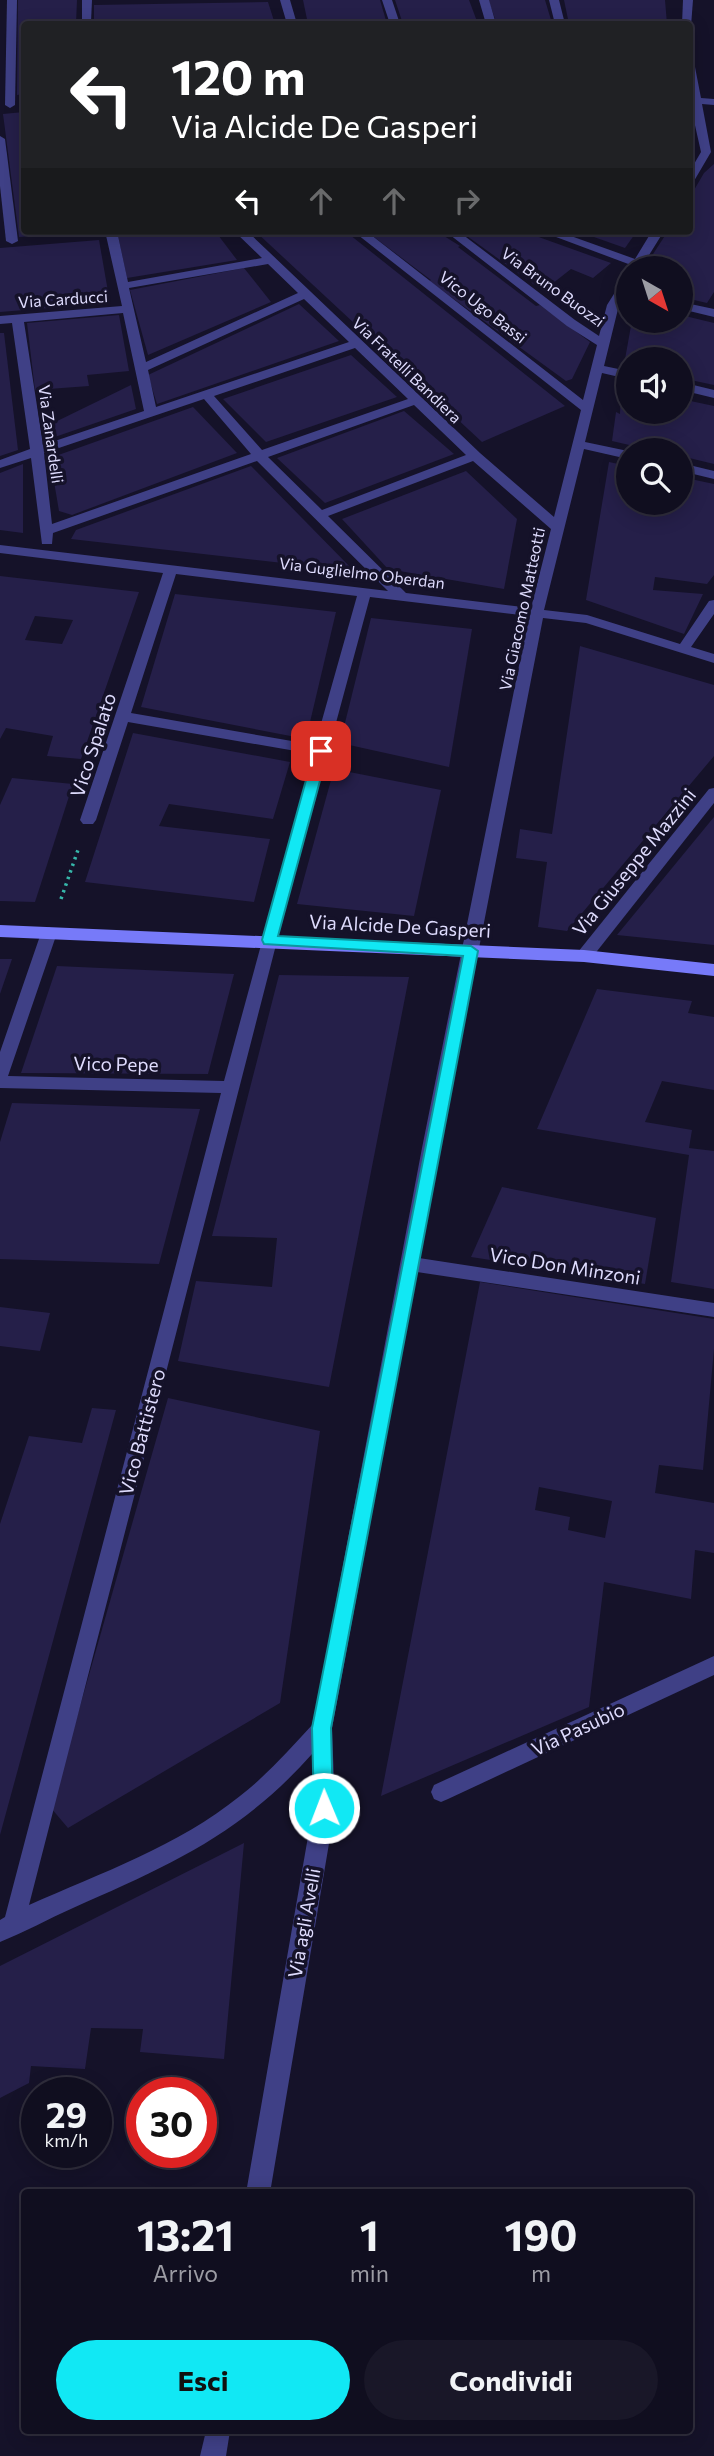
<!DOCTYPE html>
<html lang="it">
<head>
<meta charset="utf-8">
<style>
	:root { --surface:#100e1f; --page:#191728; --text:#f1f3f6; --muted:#9c9ca4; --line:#302e3d; --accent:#11e8f4 }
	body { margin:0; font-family:Commissioner,sans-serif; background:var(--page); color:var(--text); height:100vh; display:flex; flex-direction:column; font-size:26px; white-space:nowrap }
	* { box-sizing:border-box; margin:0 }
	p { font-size:23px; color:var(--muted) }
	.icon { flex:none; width:38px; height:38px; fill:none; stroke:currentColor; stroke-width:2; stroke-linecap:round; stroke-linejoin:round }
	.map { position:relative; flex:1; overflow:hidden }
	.details { position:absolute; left:21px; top:2189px; width:672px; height:245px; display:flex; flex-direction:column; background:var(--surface); border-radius:7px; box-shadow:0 4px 18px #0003,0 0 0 2px var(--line) }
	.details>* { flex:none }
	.guide { position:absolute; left:21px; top:21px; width:672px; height:214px; border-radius:7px; box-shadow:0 4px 18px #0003,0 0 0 2px var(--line); background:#202124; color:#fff; overflow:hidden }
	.needle { width:46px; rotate:141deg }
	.fabs { position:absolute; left:616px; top:256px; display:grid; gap:14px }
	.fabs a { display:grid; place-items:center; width:77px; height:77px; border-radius:50%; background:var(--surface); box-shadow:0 4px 18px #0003,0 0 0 2px var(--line); font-size:35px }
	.speed { position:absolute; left:21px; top:2077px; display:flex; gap:14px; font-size:35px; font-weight:700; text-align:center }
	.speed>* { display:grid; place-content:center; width:91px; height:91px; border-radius:50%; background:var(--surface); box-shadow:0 4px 18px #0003,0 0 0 2px var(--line); line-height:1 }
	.speed small { font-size:18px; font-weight:400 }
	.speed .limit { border:10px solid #d22; background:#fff; color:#111 }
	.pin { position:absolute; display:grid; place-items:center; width:60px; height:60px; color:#fff; margin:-30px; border-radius:14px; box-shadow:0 4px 10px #0006 }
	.me { position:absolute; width:77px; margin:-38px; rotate:359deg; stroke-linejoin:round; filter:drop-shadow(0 0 5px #0008) }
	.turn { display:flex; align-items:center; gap:24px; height:147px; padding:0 35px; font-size:32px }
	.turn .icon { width:91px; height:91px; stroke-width:2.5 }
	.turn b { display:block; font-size:49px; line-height:60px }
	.lanes { display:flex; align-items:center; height:66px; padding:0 35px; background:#0003; justify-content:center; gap:35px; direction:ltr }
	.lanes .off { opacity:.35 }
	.eta { display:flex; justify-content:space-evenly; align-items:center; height:119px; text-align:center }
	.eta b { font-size:42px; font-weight:700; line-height:49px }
	.cta { display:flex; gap:14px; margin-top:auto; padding:14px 35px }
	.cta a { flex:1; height:80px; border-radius:42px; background:var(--accent); color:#111; font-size:28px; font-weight:700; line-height:80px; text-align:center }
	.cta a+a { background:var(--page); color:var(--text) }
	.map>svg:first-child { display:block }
</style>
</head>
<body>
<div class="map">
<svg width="714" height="2456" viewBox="0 0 714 2456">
	<rect width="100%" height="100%" fill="#151229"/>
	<g fill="#251f49" fill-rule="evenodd">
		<polygon points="18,0 77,0 76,24 24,24 24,94 17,95"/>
		<polygon points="303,0 380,0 387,24 308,24"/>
		<polygon points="395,0 469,0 478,24 403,24"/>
		<polygon points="488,0 545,0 551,20 544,21 545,24 497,24"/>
		<polygon points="564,0 665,0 667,24 569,24"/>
		<polygon points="268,2 275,24 94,24 94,5"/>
		<polygon points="24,112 24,231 77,233 19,237 3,114"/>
		<polygon points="714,164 714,292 707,303 681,297 681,268 644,268 668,231 690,231 690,197 704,173"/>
		<polygon points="117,231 215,231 237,260 127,278"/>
		<polygon points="255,231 345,231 565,406 482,442"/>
		<polygon points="366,231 436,231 460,246 458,247 536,306 540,305 590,342 572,379 566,381 429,281 431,280"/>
		<polygon points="460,231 522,231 611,263 593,278 571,269 543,291"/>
		<polygon points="577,231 637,231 625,248"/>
		<polygon points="99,240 110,303 0,312 0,248"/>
		<polygon points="244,268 271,302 148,355 130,290"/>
		<polygon points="299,304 339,341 157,404 148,375"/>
		<polygon points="119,315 129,371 87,375 89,386 35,390 27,323"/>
		<polygon points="681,315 714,323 714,385 681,378 681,359 628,359 628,366 624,365 632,320 681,320"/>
		<polygon points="0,333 4,333 18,450 0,456"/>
		<polygon points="351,355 397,397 266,442 223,399"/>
		<polygon points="617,381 628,383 628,411 681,411 681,399 714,406 714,464 681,456 681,450 651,450 612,441 616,412 620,414 621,391 615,391"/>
		<polygon points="131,385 136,409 49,439 47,426"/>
		<polygon points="193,407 237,453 72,515 59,511 50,458"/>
		<polygon points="404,411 454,454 325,503 277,458"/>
		<polygon points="609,462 628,466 628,502 681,502 681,477 714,484 714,575 707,584 655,577 653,590 703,594 684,634 586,600"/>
		<polygon points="23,464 23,533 0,530 0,473"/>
		<polygon points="251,466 354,571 71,539 76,530"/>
		<polygon points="466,471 517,519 504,589 388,569 342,519"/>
		<path d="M0,576L139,592L81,759L47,756L53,736L6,728L0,739ZM35,616L73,620L62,644L25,640Z"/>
		<polygon points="175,594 336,612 306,739 141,707"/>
		<polygon points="371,618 472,629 449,767 340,743"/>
		<polygon points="580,646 714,685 714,756 567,931 538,927 547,862 516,858 520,829 552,834"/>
		<polygon points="133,733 290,762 273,819 169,804 159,826 270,839 254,902 85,882"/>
		<polygon points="334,769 441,790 414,916 297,904"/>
		<polygon points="12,778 73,784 35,902 0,901 0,805"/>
		<polygon points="714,817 714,945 617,935"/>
		<polygon points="0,959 12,959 0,994"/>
		<polygon points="57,966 234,974 208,1074 21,1073"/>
		<polygon points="279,975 409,977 329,1387 178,1361 196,1281 272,1287 277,1238 212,1236"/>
		<polygon points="597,989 692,1001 688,1013 714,1017 714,1090 662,1081 645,1122 692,1130 689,1148 714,1151 714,1289 671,1282 689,1155 537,1129"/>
		<polygon points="12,1103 200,1109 159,1264 0,1259 0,1142"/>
		<polygon points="502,1187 656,1218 645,1284 471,1257"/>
		<path d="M480,1282L714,1319V1349L703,1470L659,1465L655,1493L714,1503V1553L695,1550L691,1599L604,1582L589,1707L381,1796ZM539,1487L612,1501L605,1538L568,1530L570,1517L535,1510Z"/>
		<polygon points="0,1307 50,1313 40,1351 0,1346"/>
		<polygon points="168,1398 320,1431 280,1703 68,1828 51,1808"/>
		<polygon points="92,1408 116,1410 0,1835 0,1524 29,1436 82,1443"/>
		<polygon points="244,1843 224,2059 140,2052 143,2029 91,2028 85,2069 31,2066 29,2083 0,2098 0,1966"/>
	</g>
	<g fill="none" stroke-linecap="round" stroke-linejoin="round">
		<polyline stroke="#36b6a9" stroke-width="3.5" stroke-dasharray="2.5 4.5" stroke-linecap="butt" points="61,899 79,847"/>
		<g fill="#3f4086" fill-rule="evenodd">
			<polygon points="7,0 17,0 15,105 10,108 5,105"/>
			<polygon points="82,0 92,0 91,22 82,20"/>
			<polygon points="280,0 290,0 297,24 287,24"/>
			<polygon points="382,0 392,0 400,24 390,24"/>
			<polygon points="479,0 489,0 496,24 486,24"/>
			<polygon points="549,0 559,0 565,24 555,24"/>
			<polygon points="683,0 693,0 691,26 682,24"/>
			<polygon points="690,64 695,67 701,98 714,99 714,105 702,104 711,152 694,181 690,182 690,171 701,152 690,103"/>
			<polygon points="0,136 5,139 18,241 12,244 6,241 0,186"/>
			<path d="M105,231H117L128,282L262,258L234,231H247L480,453L554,517L581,410L353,231H366L583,400L597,345L567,326L445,231H458L575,320L599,336L607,305L624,278L628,277V289L619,305L604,366L628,371V379L602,373L585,442L628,451V459L584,449L544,610L587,615L680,644L709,601L714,600V614L691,647L714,654V663L586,623L543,618L419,1258L714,1303V1317L417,1272L332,1728L335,1808L270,2193H246L313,1808L312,1754C240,1835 170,1865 73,1908C48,1919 25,1932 0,1942V1920L5,1917L221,1093L0,1088V1052L41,933L49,927L57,933L8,1076L224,1081L313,754L128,722L96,820L93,824H83L80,820L163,573L0,553V545L388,591L257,461L53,533L52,544H42L31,458L0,468V460L30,449L12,323L0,324V316L122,306ZM268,264L298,293L146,362L129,288ZM304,299L349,342L156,407L148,370ZM123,313L144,411L43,445L24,322ZM355,348L408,399L262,450L214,396ZM204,399L251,454L52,524L44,453ZM414,405L466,455L322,510L268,457ZM473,461L551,529L531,608L406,593L328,516ZM176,574L357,596L315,745L131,713ZM370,597L529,616L422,1148L313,1724C290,1749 267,1775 240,1796C178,1846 101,1873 29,1905L277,941Z"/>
			<polygon points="540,231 557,231 635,259 652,231 664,231 641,268 629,268 631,265"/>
			<polygon points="681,302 714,309 714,317 681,309"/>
			<polygon points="681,382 714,390 714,398 681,390"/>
			<polygon points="681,463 714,471 714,479 681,471"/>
			<polygon points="714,788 714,803 590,960 578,960 576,956 578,952 709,789"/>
			<polygon points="714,1656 714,1675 448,1799 441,1802 434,1799 431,1792 434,1785"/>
			<polygon points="206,2431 230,2431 226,2456 200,2456"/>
		</g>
		<polygon fill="#777af9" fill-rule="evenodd" points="0,925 584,950 714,964 714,976 584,962 0,937"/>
	</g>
	<polygon fill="#11e8f4" stroke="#0b979f" stroke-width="2" points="321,747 328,751 278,936 471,946 478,951 331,1728 333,1808 331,1815 324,1817 317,1815 314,1808 312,1728 463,956 264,944 262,940 314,751"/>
	<g text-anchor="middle" stroke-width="7" stroke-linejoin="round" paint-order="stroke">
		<g font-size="16" fill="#dedbfd" stroke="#151229">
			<text transform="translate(553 287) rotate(36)" y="6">Via Bruno Buozzi</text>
			<text transform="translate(63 299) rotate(-4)" y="6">Via Carducci</text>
			<text transform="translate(483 307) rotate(38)" y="6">Vico Ugo Bassi</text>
			<text transform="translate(407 370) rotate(44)" y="6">Via Fratelli Bandiera</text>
			<text transform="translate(51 434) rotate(82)" y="6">Via Zanardelli</text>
			<text transform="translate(362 573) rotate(7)" y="6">Via Guglielmo Oberdan</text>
			<text transform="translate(522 609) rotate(-78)" y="6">Via Giacomo Matteotti</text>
		</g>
		<g font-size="19" fill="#dedbfd" stroke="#151229">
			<text transform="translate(93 745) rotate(-72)" y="7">Vico Spalato</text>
			<text transform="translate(634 862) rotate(-51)" y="7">Via Giuseppe Mazzini</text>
			<text transform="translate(400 926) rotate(3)" y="7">Via Alcide De Gasperi</text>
			<text transform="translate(116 1064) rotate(1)" y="7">Vico Pepe</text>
			<text transform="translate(565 1266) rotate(9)" y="7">Vico Don Minzoni</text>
			<text transform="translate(142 1432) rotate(-75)" y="7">Vico Battistero</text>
			<text transform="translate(578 1729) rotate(-25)" y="7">Via Pasubio</text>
			<text transform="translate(304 1923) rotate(-80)" y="7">Via agli Avelli</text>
		</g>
	</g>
</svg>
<div class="fabs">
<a><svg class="needle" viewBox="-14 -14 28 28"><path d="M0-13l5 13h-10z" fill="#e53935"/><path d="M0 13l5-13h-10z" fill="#9c9ca4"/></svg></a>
<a><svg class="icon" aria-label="sound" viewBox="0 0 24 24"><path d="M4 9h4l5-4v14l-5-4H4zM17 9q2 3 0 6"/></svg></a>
<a><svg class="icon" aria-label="search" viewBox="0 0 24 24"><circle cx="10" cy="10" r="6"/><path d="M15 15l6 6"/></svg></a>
</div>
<div class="speed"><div>29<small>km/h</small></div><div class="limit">30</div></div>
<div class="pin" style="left:321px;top:751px;background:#d93025"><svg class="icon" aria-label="arrive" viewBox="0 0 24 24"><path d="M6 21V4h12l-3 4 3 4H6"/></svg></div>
<svg class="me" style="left:324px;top:1808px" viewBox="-20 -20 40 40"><circle r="17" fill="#11e8f4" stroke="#fff" stroke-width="3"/><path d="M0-11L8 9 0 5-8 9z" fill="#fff"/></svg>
<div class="guide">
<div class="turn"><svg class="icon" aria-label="left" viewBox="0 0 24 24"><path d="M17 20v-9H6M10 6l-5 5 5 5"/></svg><div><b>120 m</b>Via Alcide De Gasperi</div></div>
<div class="lanes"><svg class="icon" aria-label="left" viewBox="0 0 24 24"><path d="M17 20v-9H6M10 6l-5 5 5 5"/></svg><svg class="icon off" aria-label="ahead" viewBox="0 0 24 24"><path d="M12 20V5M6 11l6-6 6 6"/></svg><svg class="icon off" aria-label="ahead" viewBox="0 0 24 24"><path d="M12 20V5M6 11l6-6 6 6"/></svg><svg class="icon off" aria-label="right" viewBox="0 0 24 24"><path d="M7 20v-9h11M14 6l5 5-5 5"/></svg></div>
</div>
<section class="details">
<div class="eta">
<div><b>13:21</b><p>Arrivo</p></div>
<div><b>1</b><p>min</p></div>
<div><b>190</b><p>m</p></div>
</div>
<div class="cta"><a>Esci</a><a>Condividi</a></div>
</section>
</div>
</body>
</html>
